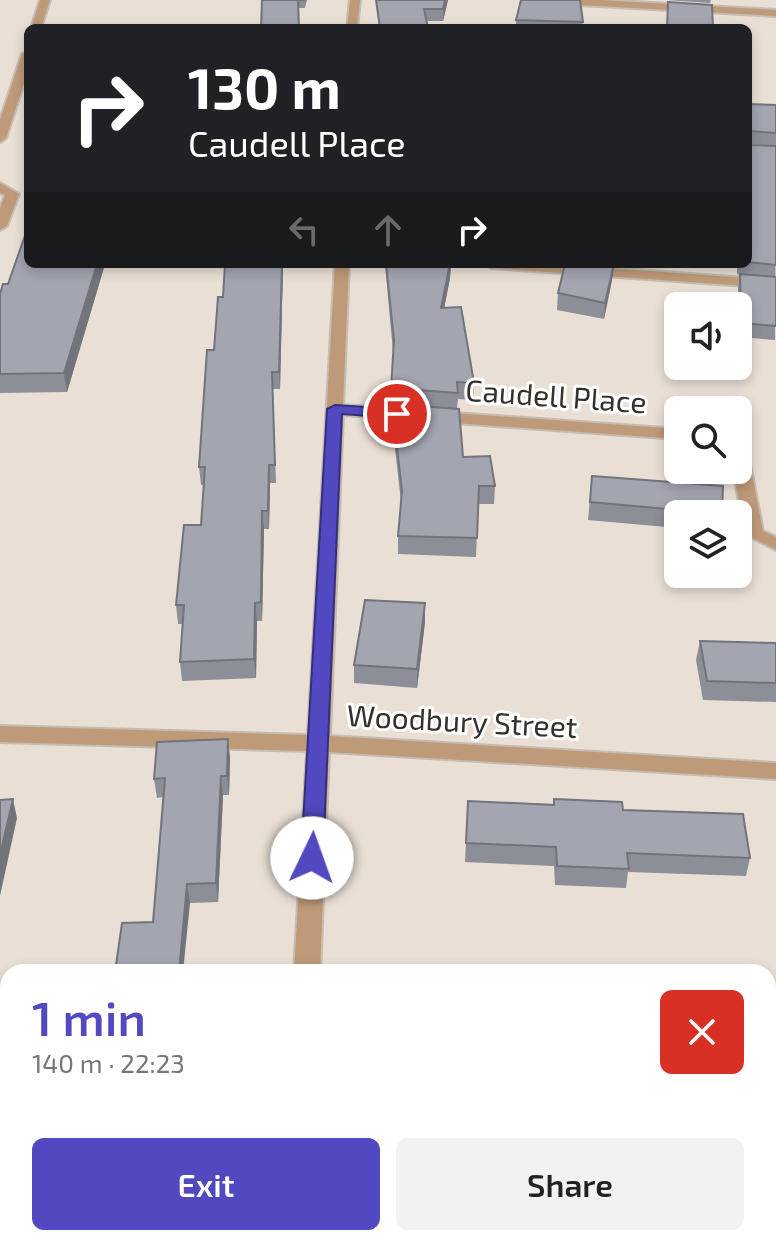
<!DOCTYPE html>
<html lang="en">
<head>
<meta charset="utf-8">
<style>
	:root { --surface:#fff; --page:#f2f2f2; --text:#222; --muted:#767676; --accent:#5249c0 }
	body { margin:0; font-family:"Exo 2",sans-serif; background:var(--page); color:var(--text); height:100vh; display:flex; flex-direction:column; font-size:30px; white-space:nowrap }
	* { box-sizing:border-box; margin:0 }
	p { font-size:26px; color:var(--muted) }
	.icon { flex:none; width:44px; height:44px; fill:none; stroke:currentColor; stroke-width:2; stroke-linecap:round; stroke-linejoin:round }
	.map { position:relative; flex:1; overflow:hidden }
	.drawer { position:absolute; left:0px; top:964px; width:776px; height:282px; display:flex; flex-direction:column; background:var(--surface); border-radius:24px 24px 0 0; box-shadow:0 4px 12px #0003 }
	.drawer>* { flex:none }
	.guide { position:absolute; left:24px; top:24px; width:728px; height:244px; border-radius:12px; box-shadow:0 4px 12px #0003; background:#202124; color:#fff; overflow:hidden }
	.tools { position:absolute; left:664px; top:292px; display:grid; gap:16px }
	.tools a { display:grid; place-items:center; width:88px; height:88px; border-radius:12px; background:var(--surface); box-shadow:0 4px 12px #0003; font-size:40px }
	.pin { position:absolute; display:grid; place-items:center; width:68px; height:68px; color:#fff; margin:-34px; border:4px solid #fff; border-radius:50%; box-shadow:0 2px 8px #0007 }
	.me { position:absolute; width:88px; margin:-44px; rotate:3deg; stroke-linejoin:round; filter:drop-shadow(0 0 6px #0008) }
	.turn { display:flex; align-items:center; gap:28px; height:168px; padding:0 32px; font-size:36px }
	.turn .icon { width:104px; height:104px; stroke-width:2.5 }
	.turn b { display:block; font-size:56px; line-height:68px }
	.lanes { display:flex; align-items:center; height:76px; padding:0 32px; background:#0003; justify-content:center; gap:40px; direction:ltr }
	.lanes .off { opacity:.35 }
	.round { display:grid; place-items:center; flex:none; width:84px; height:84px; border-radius:12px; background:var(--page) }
	.headline { display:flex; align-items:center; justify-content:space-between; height:136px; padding:0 32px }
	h1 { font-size:48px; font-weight:600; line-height:60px; color:var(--accent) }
	.primary-button { display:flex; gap:16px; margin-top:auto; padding:16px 32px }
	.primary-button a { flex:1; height:92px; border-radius:12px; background:var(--accent); color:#fff; font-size:32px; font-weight:600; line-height:92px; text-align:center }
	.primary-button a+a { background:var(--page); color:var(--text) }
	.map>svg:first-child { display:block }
</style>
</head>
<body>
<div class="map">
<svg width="776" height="1245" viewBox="0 0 776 1245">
	<rect width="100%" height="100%" fill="#e9dfd5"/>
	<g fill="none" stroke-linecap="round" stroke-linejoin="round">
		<polygon fill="#c09265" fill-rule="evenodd" points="768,1055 774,1056 776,1060 774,1066 769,1067"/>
		<g stroke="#c5bcb3" stroke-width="4">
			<polygon id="lane" points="0,183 19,194 7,226 0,230 0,208 5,195 0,193"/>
		</g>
		<g stroke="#c5bcb3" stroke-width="4">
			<g id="street">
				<polygon points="40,0 50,0 41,28 31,28"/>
				<polygon points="350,0 360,0 357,28 347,28"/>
				<polygon points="539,0 600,0 776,10 776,16 544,3"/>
				<polygon points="28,51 28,71 6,138 0,142 0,120 22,54"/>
				<polygon points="335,264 349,264 343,405 678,429 678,439 343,415 330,736 776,763 776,779 329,752 320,972 294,972 307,751 0,742 0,726 308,735"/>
				<polygon points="484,264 553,264 776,280 776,288 491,268"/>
				<polygon points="738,444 747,449 763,531 776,537 776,550 745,534 733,470 738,470"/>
				<polygon points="280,1238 310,1238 309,1245 279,1245"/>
			</g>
		</g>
		<use href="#lane" fill="#be9a78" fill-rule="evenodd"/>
		<use href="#street" fill="#be9a78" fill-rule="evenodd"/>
	</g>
	<g fill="#8c8e98">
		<polygon points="262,0 307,0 305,8 299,8"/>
		<polygon points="376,0 448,0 443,21 426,21 428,28 379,28"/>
		<polygon points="666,0 711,0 710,3"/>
		<polygon points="516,20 583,22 582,28 516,28"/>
		<polygon points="748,104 776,105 776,146 750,144 750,145 776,146 775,340 738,337 738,288 740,275 737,274 737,264 748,264"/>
		<polygon points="28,115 28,136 25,120"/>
		<polygon points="105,264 67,392 0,393 0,294 8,284"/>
		<polygon points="283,264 280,389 273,389 276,483 270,483 269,529 264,529 262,621 257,621 256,678 182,681 180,662 183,624 178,624 176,605 201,525 204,485 201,485 199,467 214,350 223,297"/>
		<polygon points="385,264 451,264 450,278 444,308 474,383 473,400 458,399 457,409 463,457 495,486 494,504 478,504 476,557 398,554 398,536 401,502 392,422 391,388 393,352"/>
		<polygon points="565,264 615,264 614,265 612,280 604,319 557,310 558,293"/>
		<polygon points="592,476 721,514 678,514 678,528 588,520"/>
		<polygon points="425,603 425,622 417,688 354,683 354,665"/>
		<polygon points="700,641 776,643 776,702 703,700 696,660"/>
		<polygon points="228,739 230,758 229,795 223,795 218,902 190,903 153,922 163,797 157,798 154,779"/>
		<polygon points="554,799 623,810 750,858 746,876 628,872 626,888 555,885 554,866 465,862 468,801 553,804"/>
	</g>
	<g fill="#72747c">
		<polygon points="445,0 448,0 443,21 443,9"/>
		<polygon points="97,264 105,264 67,392 64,373"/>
		<polygon points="282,264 283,264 280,389 279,372"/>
		<polygon points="451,264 450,278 441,325 441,308"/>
		<polygon points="614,264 612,280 604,319 605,303"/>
		<polygon points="269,465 270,483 269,529 268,511"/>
		<polygon points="262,511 264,529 262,621 261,602"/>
		<polygon points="255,603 257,621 256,678 254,659"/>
		<polygon points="425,603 425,622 417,688 417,669"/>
		<polygon points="228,739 230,758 229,795 227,776"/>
		<polygon points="221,776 223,795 218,902 216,883"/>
		<polygon points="13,799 17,818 0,896 0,855"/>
		<polygon points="187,884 190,903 183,972 179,972"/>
	</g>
	<g fill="#a3a5b1" stroke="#72747c" stroke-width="2">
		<polygon points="262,0 305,0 298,0 299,28 261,28"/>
		<polygon points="376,0 445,0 443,9 424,9 428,28 380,28"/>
		<polygon points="521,0 580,0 583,22 516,20"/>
		<polygon points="668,2 712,5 713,28 667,27"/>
		<polygon points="748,104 776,105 776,133 750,131 748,133"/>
		<polygon points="748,138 750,145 776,146 776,265 748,262"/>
		<polygon points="28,227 28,264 97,264 64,373 0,374 0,294 3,284 8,284"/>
		<polygon points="225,264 282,264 279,372 272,372 275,465 269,465 268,511 262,511 261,602 255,603 254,659 180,662 184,605 176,605 184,525 201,525 205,467 199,467 207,350 214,350 218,297 223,297"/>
		<polygon points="386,264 450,264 441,308 461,307 474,383 457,382 458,393 391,388 394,340"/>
		<polygon points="565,264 614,264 605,303 558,293"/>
		<polygon points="740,274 776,277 776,326 741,323"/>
		<polygon points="392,404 459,409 463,457 490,456 495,486 479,486 477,538 398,536 402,491"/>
		<polygon points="592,476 723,486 722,514 590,502"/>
		<polygon points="365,600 425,603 417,669 354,665"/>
		<polygon points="700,641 776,643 776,683 707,681"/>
		<polygon points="228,739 227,776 221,776 216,883 187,884 179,972 115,972 122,923 153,922 165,778 154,779 157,742"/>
		<polygon points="13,799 0,855 0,800"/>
		<polygon points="554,799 622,802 623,810 743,814 750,858 627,853 629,869 557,866 556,847 466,843 468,801 554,805"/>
		<polygon points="64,1238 140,1238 140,1241 149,1240 148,1245 63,1245"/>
	</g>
	<polygon fill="#5249c0" stroke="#352f7d" stroke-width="2" points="335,405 397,409 405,414 397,418 342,414 323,858 312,866 301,858 327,409"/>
	<g text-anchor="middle" stroke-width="6" stroke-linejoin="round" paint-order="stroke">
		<g font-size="30" fill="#35312d" stroke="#fff">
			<text transform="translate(556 397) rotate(4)" y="10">Caudell Place</text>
			<text transform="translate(462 722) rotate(3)" y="10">Woodbury Street</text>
		</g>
	</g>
</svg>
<div class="tools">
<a><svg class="icon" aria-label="sound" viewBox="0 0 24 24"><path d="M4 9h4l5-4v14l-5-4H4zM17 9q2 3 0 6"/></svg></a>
<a><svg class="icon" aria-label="search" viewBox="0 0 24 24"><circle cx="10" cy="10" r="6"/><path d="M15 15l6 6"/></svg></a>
<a><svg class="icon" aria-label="layers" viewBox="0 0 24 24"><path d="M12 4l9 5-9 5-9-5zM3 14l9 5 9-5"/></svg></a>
</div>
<div class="pin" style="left:397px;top:414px;background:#d93025"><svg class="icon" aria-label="arrive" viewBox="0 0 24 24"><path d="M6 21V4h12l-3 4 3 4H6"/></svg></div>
<svg class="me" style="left:312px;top:858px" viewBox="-20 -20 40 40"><circle r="19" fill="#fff"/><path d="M0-13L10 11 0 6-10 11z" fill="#5249c0"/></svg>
<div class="guide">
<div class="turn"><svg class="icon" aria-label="right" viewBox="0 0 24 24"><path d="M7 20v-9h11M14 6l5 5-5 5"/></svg><div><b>130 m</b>Caudell Place</div></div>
<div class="lanes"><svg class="icon off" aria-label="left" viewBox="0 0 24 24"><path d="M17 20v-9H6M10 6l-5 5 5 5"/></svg><svg class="icon off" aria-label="ahead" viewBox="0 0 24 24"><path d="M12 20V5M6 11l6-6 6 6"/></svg><svg class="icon" aria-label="right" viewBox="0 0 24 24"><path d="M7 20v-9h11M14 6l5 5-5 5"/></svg></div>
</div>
<section class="drawer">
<div class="headline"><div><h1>1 min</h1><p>140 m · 22:23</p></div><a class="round" style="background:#d93025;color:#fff"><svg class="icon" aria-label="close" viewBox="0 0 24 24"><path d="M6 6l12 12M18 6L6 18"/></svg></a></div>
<div class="primary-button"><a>Exit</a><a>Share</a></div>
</section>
</div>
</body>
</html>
